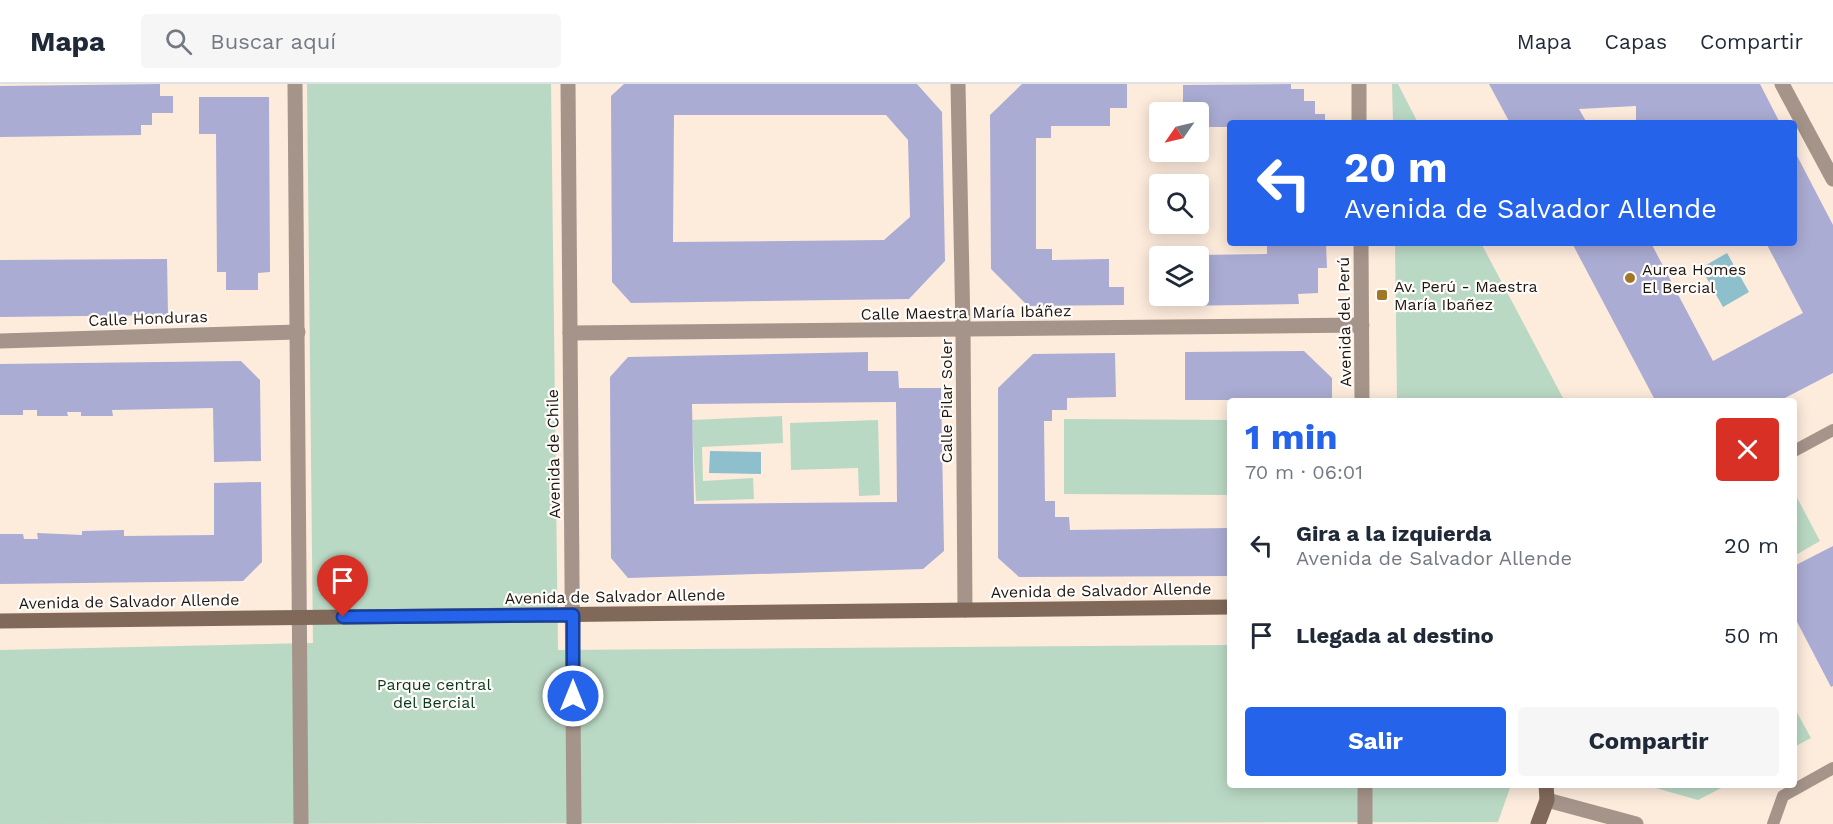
<!DOCTYPE html>
<html lang="es">
<head>
<meta charset="utf-8">
<style>
	:root { --surface:#fff; --page:#f6f6f7; --text:#1f2937; --muted:#747a83; --line:#e0e1e3; --accent:#2563eb }
	body { margin:0; font-family:"Work Sans",sans-serif; background:var(--page); color:var(--text); height:100vh; display:flex; flex-direction:column; font-size:22px; white-space:nowrap }
	* { box-sizing:border-box; margin:0 }
	p { font-size:20px; color:var(--muted) }
	.icon { flex:none; width:33px; height:33px; fill:none; stroke:currentColor; stroke-width:2; stroke-linecap:round; stroke-linejoin:round }
	.map { position:relative; flex:1; overflow:hidden }
	.panel { position:absolute; left:1227px; top:314px; width:570px; height:390px; display:flex; flex-direction:column; background:var(--surface); border-radius:6px; box-shadow:0 3px 15px #0003 }
	.panel>* { flex:none }
	.top-card { position:absolute; left:1227px; top:36px; width:570px; height:126px; border-radius:6px; box-shadow:0 3px 15px #0003; background:#2563eb; color:#fff; overflow:hidden }
	.needle { width:39px; rotate:236deg }
	.tools { position:absolute; left:1149px; top:18px; display:grid; gap:12px }
	.tools a { display:grid; place-items:center; width:60px; height:60px; border-radius:6px; background:var(--surface); box-shadow:0 3px 15px #0003; font-size:30px }
	.pin { position:absolute; display:grid; place-items:center; width:51px; height:51px; color:#fff; margin:-62px -26px; border-radius:50% 50% 50% 0; rotate:-45deg; box-shadow:0 0 6px #0007 }
	.pin .icon { rotate:45deg }
	.me { position:absolute; width:66px; margin:-33px; rotate:0deg; stroke-linejoin:round; filter:drop-shadow(0 0 4px #0008) }
	.turn { display:flex; align-items:center; gap:21px; height:126px; padding:0 18px; font-size:27px }
	.turn .icon { width:78px; height:78px; stroke-width:2.5 }
	.turn b { display:block; font-size:42px; line-height:51px }
	.round { display:grid; place-items:center; flex:none; width:63px; height:63px; border-radius:6px; background:var(--page) }
	.head { display:flex; align-items:center; justify-content:space-between; height:102px; padding:0 18px }
	h1 { font-size:36px; font-weight:700; line-height:45px; color:var(--accent) }
	.primary-button { display:flex; gap:12px; margin-top:auto; padding:12px 18px }
	.primary-button a { flex:1; height:69px; border-radius:6px; background:var(--accent); color:#fff; font-size:24px; font-weight:700; line-height:69px; text-align:center }
	.primary-button a+a { background:var(--page); color:var(--text) }
	ul { padding:0; list-style:none }
	li { display:flex; align-items:center; gap:18px; height:90px; padding:0 18px }
	li div { flex:1 }
	li b { display:block; font-size:22px }
	li em { font-style:normal }
	header { display:flex; align-items:center; gap:36px; box-sizing:border-box; height:84px; padding:0 30px; background:var(--surface); border-bottom:2px solid var(--line) }
	header strong { font-size:28px }
	nav { display:flex; gap:33px; margin-inline-start:auto; font-size:21px }
	.search { width:420px; height:54px; background:var(--page); display:flex; align-items:center; gap:15px; box-sizing:border-box; padding:0 21px; border-radius:6px; color:var(--muted); font-size:22px }
	.map>svg:first-child { display:block }
</style>
</head>
<body>
<header>
<strong>Mapa</strong>
<div class="search"><svg class="icon" aria-label="search" viewBox="0 0 24 24"><circle cx="10" cy="10" r="6"/><path d="M15 15l6 6"/></svg>Buscar aquí</div>
<nav><a>Mapa</a><a>Capas</a><a>Compartir</a></nav>
</header>
<div class="map">
<svg width="1833" height="740" viewBox="0 0 1833 740">
	<rect width="100%" height="100%" fill="#fdebdc"/>
	<g fill="#bad9c4">
		<polygon points="307,0 551,0 558,566 1230,561 1230,700 1511,701 1498,738 0,740 0,566 313,559"/>
		<polygon points="1392,0 1398,0 1418,39 1393,39"/>
		<polygon points="1395,159 1481,159 1564,316 1397,316"/>
		<polygon points="782,332 783,359 702,363 703,397 753,394 754,415 696,417 692,336"/>
		<polygon points="1064,335 1230,336 1230,411 1064,410"/>
		<polygon points="878,336 880,411 859,412 858,384 791,386 790,339"/>
		<polygon points="1794,408 1820,457 1794,472"/>
		<polygon points="1794,623 1811,654 1794,663"/>
		<polygon points="1645,701 1727,700 1727,701 1698,716"/>
	</g>
	<g fill="#8dbfcc">
		<polygon points="1727,169 1749,208 1723,223 1701,184"/>
		<polygon points="710,367 761,368 761,390 709,389"/>
	</g>
	<g fill="#abacd3" fill-rule="evenodd">
		<polygon points="160,0 160,12 173,12 173,29 152,29 152,41 141,41 141,51 0,53 0,2"/>
		<path d="M624,0H917L942,28L945,177L909,215L631,219L612,198L611,12ZM674,31H886L908,56L910,133L884,156L673,158Z"/>
		<polygon points="1022,0 1127,0 1127,24 1110,24 1110,42 1051,42 1051,54 1036,54 1036,165 1052,165 1052,176 1109,175 1109,203 1124,203 1124,221 1028,222 991,185 990,31"/>
		<polygon points="1291,0 1291,5 1304,5 1304,17 1315,17 1315,30 1325,30 1325,39 1230,39 1230,43 1198,43 1198,28 1183,28 1183,1"/>
		<polygon points="1489,0 1760,0 1780,39 1636,39 1636,22 1579,25 1587,39 1510,39"/>
		<polygon points="199,13 269,13 270,188 258,189 258,206 226,206 226,188 217,188 216,50 199,50"/>
		<polygon points="1794,66 1833,141 1833,289 1781,316 1655,316 1572,159 1651,159 1713,277 1803,229 1766,159 1794,159"/>
		<polygon points="1267,159 1326,159 1327,184 1318,184 1318,209 1298,210 1299,220 1177,222 1177,212 1198,212 1198,171 1267,170"/>
		<polygon points="167,175 168,231 0,233 0,176"/>
		<polygon points="1304,267 1332,294 1332,316 1185,316 1185,268"/>
		<path d="M868,268V287H898L899,304H941L944,467L923,485L628,494L611,474L610,293L628,273ZM896,318L897,418L694,420L692,320Z"/>
		<polygon points="1115,269 1116,313 1067,314 1067,326 1052,326 1052,337 1044,337 1045,417 1055,417 1055,433 1069,433 1070,446 1230,444 1230,492 1019,493 998,474 998,304 1033,270"/>
		<polygon points="241,277 260,296 261,377 214,378 213,324 112,326 113,332 81,332 81,328 67,328 68,332 37,332 37,326 23,326 23,331 0,331 0,280"/>
		<polygon points="261,398 262,478 243,497 0,500 0,450 23,450 24,455 38,455 37,449 82,451 82,447 124,446 124,452 214,451 214,399"/>
		<polygon points="1833,462 1833,602 1831,603 1794,532 1794,482"/>
	</g>
	<g fill="none" stroke-linecap="round" stroke-linejoin="round">
		<g stroke="#a5948a" stroke-width="12">
			<polyline points="1794,367 1833,346"/>
			<polyline points="1773,740 1783,712 1833,684"/>
		</g>
		<g stroke="#a5948a" stroke-width="15">
			<polyline points="295,0 301,740"/>
			<polyline points="568,0 574,740"/>
			<polyline points="958,0 963,246 965,526"/>
			<polyline points="1359,0 1359,39"/>
			<polyline points="1782,0 1833,95"/>
			<polyline points="1361,159 1362,316"/>
			<polyline points="570,249 1362,241"/>
			<polyline points="0,257 298,248"/>
			<polyline points="1365,700 1365,740"/>
			<polyline points="1547,716 1636,740"/>
		</g>
		<g stroke="#81695a" stroke-width="15">
			<polyline points="0,537 1230,523"/>
			<polyline points="1538,740 1547,716 1546,700"/>
		</g>
	</g>
	<g fill="none" stroke-linecap="round" stroke-linejoin="round">
		<g stroke="#184099" stroke-width="15">
			<polyline id="route" points="343,533 573,531 573,612"/>
		</g>
		<use href="#route" stroke="#2563eb" stroke-width="10"/>
	</g>
	<g fill="#a17727" stroke="#fffbf8" stroke-width="2">
		<circle cx="1630" cy="194" r="6"/>
		<rect x="1376" y="205" width="12" height="12" rx="3"/>
	</g>
	<g text-anchor="middle" stroke-width="4.5" stroke-linejoin="round" paint-order="stroke">
		<g font-size="16" fill="#1d1712" stroke="#fffbf8" text-anchor="start">
			<text x="1642" y="191">Aurea Homes<tspan x="1642" dy="18">El Bercial</tspan></text>
			<text x="1394" y="208">Av. Perú - Maestra<tspan x="1394" dy="18">María Ibañez</tspan></text>
		</g>
		<g font-size="16" fill="#1d1712" stroke="#fffbf8">
			<text transform="translate(966 228) rotate(-1)" y="6">Calle Maestra María Ibáñez</text>
			<text transform="translate(148 234) rotate(-2)" y="6">Calle Honduras</text>
			<text transform="translate(1344 238) rotate(-91)" y="6">Avenida del Perú</text>
			<text transform="translate(946 317) rotate(-90)" y="6">Calle Pilar Soler</text>
			<text transform="translate(553 370) rotate(-91)" y="6">Avenida de Chile</text>
			<text transform="translate(1101 506) rotate(-1)" y="6">Avenida de Salvador Allende</text>
			<text transform="translate(615 512) rotate(-1)" y="6">Avenida de Salvador Allende</text>
			<text transform="translate(129 517) rotate(-1)" y="6">Avenida de Salvador Allende</text>
		</g>
		<g font-size="16" fill="#07391f" stroke="#fffbf8">
			<text x="434" y="606">Parque central<tspan x="434" dy="18">del Bercial</tspan></text>
		</g>
	</g>
</svg>
<div class="tools">
<a><svg class="needle" viewBox="-14 -14 28 28"><path d="M0-13l5 13h-10z" fill="#e53935"/><path d="M0 13l5-13h-10z" fill="#747a83"/></svg></a>
<a><svg class="icon" aria-label="search" viewBox="0 0 24 24"><circle cx="10" cy="10" r="6"/><path d="M15 15l6 6"/></svg></a>
<a><svg class="icon" aria-label="layers" viewBox="0 0 24 24"><path d="M12 4l9 5-9 5-9-5zM3 14l9 5 9-5"/></svg></a>
</div>
<div class="pin" style="left:343px;top:533px;background:#d93025"><svg class="icon" aria-label="arrive" viewBox="0 0 24 24"><path d="M6 21V4h12l-3 4 3 4H6"/></svg></div>
<svg class="me" style="left:573px;top:612px" viewBox="-20 -20 40 40"><circle r="17" fill="#2563eb" stroke="#fff" stroke-width="3"/><path d="M0-11L8 9 0 5-8 9z" fill="#fff"/></svg>
<div class="top-card">
<div class="turn"><svg class="icon" aria-label="left" viewBox="0 0 24 24"><path d="M17 20v-9H6M10 6l-5 5 5 5"/></svg><div><b>20 m</b>Avenida de Salvador Allende</div></div>
</div>
<section class="panel">
<div class="head"><div><h1>1 min</h1><p>70 m · 06:01</p></div><a class="round" style="background:#d93025;color:#fff"><svg class="icon" aria-label="close" viewBox="0 0 24 24"><path d="M6 6l12 12M18 6L6 18"/></svg></a></div>
<ul>
<li><svg class="icon" aria-label="left" viewBox="0 0 24 24"><path d="M17 20v-9H6M10 6l-5 5 5 5"/></svg><div><b>Gira a la izquierda</b><p>Avenida de Salvador Allende</p></div><em>20 m</em></li>
<li><svg class="icon" aria-label="arrive" viewBox="0 0 24 24"><path d="M6 21V4h12l-3 4 3 4H6"/></svg><div><b>Llegada al destino</b></div><em>50 m</em></li>
</ul>
<div class="primary-button"><a>Salir</a><a>Compartir</a></div>
</section>
</div>
</body>
</html>
